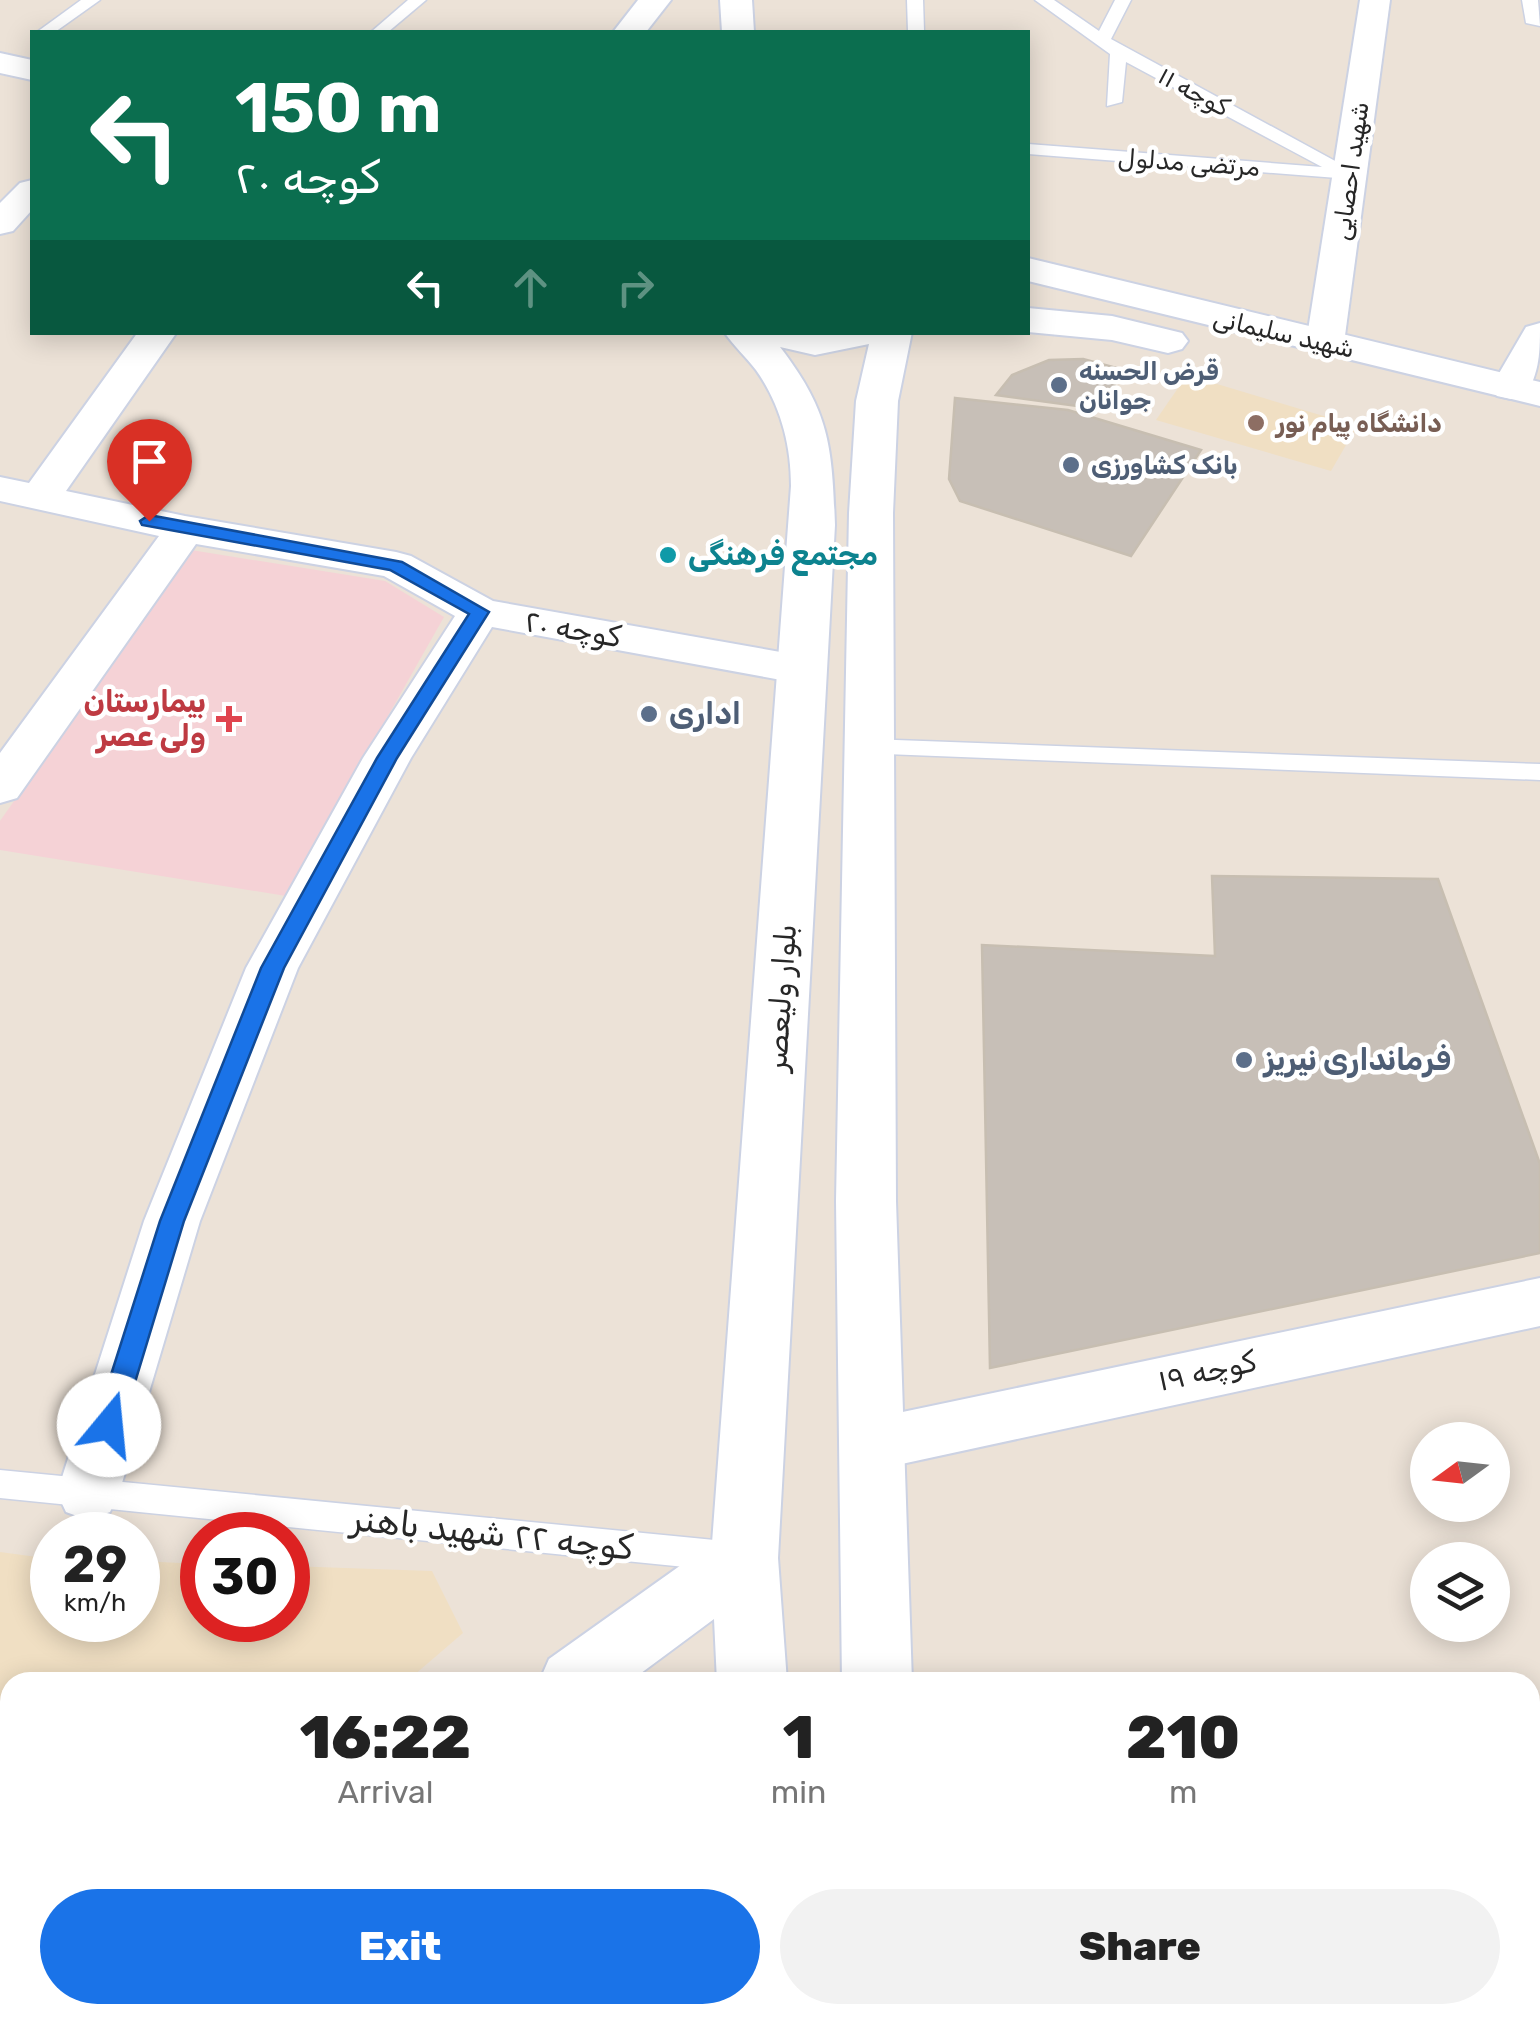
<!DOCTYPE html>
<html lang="en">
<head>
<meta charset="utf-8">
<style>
	:root { --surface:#fff; --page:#f2f2f2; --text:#222; --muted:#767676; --accent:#1a73e8 }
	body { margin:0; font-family:Rubik,Vazirmatn,sans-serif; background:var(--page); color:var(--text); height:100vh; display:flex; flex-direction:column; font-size:38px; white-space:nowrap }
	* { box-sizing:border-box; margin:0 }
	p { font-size:32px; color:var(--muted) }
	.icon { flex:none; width:55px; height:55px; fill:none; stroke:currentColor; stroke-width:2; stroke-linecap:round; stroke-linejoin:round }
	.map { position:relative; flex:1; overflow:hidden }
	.details { position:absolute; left:0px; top:1672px; width:1540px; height:352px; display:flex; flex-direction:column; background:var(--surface); border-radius:30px 30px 0 0; box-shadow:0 5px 25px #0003 }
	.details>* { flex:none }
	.top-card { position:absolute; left:30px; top:30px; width:1000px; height:305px; border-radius:0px; box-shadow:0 5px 25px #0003; background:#0b6e4f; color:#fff; overflow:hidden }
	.needle { width:65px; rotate:255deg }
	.controls { position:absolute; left:1410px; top:1422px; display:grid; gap:20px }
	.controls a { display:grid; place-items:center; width:100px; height:100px; border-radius:50%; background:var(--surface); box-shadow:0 5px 25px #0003; font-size:50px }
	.speed { position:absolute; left:30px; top:1512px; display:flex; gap:20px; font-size:50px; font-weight:700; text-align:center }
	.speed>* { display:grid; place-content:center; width:130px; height:130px; border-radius:50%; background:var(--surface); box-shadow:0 5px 25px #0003; line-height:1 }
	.speed small { font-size:25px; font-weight:400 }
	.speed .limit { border:15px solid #d22; background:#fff; color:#111 }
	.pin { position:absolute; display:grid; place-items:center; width:85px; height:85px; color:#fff; margin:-102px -42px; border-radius:50% 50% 50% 0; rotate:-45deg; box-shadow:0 0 10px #0007 }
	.pin .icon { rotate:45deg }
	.me { position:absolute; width:110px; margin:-55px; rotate:17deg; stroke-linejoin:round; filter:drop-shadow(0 0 8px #0008) }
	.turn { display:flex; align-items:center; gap:35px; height:210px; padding:0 40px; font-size:45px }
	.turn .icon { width:130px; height:130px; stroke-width:2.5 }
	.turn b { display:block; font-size:70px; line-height:85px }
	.lanes { display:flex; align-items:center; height:95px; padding:0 40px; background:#0003; justify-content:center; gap:50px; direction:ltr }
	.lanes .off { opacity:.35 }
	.eta { display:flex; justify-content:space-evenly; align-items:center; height:170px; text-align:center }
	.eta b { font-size:60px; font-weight:800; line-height:70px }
	.primary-button { display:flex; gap:20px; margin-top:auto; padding:20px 40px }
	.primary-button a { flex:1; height:115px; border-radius:60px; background:var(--accent); color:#fff; font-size:40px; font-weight:800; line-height:115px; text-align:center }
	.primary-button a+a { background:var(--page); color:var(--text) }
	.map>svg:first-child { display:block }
</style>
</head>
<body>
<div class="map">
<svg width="1540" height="2024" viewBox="0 0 1540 2024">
	<rect width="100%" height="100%" fill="#ece2d7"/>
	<g fill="#f0dfc3">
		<polygon points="1187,375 1357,426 1331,471 1156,420"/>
		<polygon points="0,1552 52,1559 52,1620 138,1620 138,1561 202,1564 202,1620 288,1620 288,1566 432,1571 463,1633 406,1682 10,1682 10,2015 27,2015 17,2024 0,2024"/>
	</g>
	<polygon fill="#f5d2d6" points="191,550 385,581 444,617 286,896 0,850 0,821"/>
	<g fill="#c7bfb7" stroke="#c7beb1" stroke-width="2.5">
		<polygon points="1083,359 1124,370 1099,409 996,395 1012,375 1049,360"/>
		<polygon points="955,398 1068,410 1201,450 1131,556 960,501 949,479"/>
		<polygon points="1212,876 1438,879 1540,1164 1540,1253 990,1368 982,945 1215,956"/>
	</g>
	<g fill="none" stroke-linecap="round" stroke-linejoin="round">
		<g stroke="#ccd2e3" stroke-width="3">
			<g id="service">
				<polygon points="81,0 100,0 55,32 37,32"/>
				<polygon points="408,0 426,0 388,32 371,32"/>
				<polygon points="907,0 923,0 924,32 908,32"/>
				<polygon points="1035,0 1054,0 1099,31 1115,0 1131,0 1111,39 1359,174 1350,179 1028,154 1028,144 1322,167 1126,62 1122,102 1107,106 1110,54"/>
				<polygon points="1522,0 1538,0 1540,26 1526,23"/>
				<polygon points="869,739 1540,764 1540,780 860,753 857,747 860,741"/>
				<polygon points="0,1470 735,1542 747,1547 752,1557 747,1567 735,1572 0,1498"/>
			</g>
		</g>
		<g stroke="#ccd2e3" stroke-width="4">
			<g id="minor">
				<polygon points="1360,0 1390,0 1344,343 1338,351 1325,354 1312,351 1306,343"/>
				<polygon points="32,180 32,210 13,231 0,234 0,203 20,183"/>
				<polygon points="138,332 177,332 66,491 185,516 396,552 411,556 493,601 803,656 819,660 826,670 819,680 803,684 492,627 411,758 298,968 200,1221 119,1493 110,1512 88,1520 66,1512 57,1493 144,1221 246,968 363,758 455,616 384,576 196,544 17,798 0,803 0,753 159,536 0,501 0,477 29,483"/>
				<polygon points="1540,1278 1540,1326 874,1470 852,1462 843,1444 852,1426 874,1418"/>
			</g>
		</g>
		<g stroke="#ccd2e3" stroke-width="4">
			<path id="tertiary" d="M1540,323C1540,351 1540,372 1525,396L1511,399L1497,396L1491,387L1526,327Z"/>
		</g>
		<g stroke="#ccd2e3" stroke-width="4">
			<g id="secondary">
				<polygon points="638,0 671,0 646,32 613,32"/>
				<polygon points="720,0 752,0 754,32 722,32"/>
				<polygon points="0,53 32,60 32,80 0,73"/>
				<polygon points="1028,258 1540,382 1540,406 1028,281"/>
				<polygon points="1028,308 1112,316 1182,333 1188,341 1182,349 1168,353 1112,340 1028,332"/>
				<path d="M724,332H912L898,401L893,513L896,1201L912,1682H842L836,1201L849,513L856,401L869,344L815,355L780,347C830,412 832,446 835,525L778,1558L787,1682H717L714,1619L629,1682H539L549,1659L712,1543L791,486C791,444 780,404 756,370C746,357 734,346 724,332Z"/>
				<polygon points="110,2015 193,2015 189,2024 106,2024"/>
				<rect x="733" y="2015" width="78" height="9"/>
				<rect x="858" y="2015" width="78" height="9"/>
			</g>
		</g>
		<use href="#service" fill="#fff" fill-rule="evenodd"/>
		<use href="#minor" fill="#fff" fill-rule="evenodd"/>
		<use href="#tertiary" fill="#fff" fill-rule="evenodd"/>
		<use href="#secondary" fill="#fff" fill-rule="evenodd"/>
	</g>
	<polygon fill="#1a73e8" stroke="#114b97" stroke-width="2.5" points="149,515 402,562 489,612 397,758 284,968 184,1221 122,1425 118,1433 109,1436 99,1433 95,1425 160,1221 261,968 377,758 469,614 390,570 142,525 140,521"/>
	<g fill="#5c6f8a" stroke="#fff" stroke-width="4">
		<circle cx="1059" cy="385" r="10"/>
		<circle cx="1071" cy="465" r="10"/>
		<circle cx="649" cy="714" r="10"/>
		<circle cx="1244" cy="1060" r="10"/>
	</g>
	<circle fill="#8d6e63" stroke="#fff" stroke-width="4" cx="1256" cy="423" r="10"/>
	<circle fill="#0f9aa8" stroke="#fff" stroke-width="4" cx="668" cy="555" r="10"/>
	<path fill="#e0444e" stroke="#fff" stroke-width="4" d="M224 704h10v10h10v10h-10v10h-10v-10h-10v-10h10z"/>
	<g text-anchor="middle" stroke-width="9" stroke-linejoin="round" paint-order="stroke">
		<g font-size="25" fill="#272727" stroke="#fff">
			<text transform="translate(1194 91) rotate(28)" y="9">کوچه ۱۱</text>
			<text transform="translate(1189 162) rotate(4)" y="9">مرتضی مدلول</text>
			<text transform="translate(1350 171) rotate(-82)" y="9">شهید احصایی</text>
			<text transform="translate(1284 333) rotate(13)" y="9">شهید سلیمانی</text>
		</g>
		<g font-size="25" font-weight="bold" fill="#4e5e75" stroke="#fff" text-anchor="start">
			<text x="1079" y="380">قرض الحسنه<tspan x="1079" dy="29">جوانان</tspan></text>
			<text x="1091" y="474">بانک کشاورزی</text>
		</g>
		<g font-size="25" font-weight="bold" fill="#785e54" stroke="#fff" text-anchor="start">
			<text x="1276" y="432">دانشگاه پیام نور</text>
		</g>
		<g font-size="30" font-weight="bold" fill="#0d838f" stroke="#fff" text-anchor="start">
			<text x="688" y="565">مجتمع فرهنگی</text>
		</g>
		<g font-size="30" fill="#272727" stroke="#fff">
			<text transform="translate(573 629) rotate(10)" y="10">کوچه ۲۰</text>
			<text transform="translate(781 998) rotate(-86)" y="10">بلوار ولیعصر</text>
			<text transform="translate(1207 1371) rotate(-12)" y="10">کوچه ۱۹</text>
		</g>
		<g font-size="30" font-weight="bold" fill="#be3a42" stroke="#fff" text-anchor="end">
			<text x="206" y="712">بیمارستان<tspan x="206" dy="34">ولی عصر</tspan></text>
		</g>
		<g font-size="30" font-weight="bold" fill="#4e5e75" stroke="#fff" text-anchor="start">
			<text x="669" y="724">اداری</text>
			<text x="1264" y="1070">فرمانداری نیریز</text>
		</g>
		<g font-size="35" fill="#272727" stroke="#fff">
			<text transform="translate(492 1533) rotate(6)" y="12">کوچه ۲۲ شهید باهنر</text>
		</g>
	</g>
</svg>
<div class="controls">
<a><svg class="needle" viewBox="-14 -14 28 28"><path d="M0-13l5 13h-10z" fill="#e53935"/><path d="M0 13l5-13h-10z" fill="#767676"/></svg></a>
<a><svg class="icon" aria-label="layers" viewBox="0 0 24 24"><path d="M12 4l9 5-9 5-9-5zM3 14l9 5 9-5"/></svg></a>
</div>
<div class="speed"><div>29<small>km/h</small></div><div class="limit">30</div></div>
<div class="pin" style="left:149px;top:521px;background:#d93025"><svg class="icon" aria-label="arrive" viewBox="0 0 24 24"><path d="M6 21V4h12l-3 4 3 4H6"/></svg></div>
<svg class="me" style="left:109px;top:1425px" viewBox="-20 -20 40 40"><circle r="19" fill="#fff"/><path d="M0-13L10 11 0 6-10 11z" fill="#1a73e8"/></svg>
<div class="top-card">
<div class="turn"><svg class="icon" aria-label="left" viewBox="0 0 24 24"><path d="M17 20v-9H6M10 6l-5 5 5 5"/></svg><div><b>150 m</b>کوچه ۲۰</div></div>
<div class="lanes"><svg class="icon" aria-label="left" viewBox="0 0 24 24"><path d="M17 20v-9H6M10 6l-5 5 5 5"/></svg><svg class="icon off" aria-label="ahead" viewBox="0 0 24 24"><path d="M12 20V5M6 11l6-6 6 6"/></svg><svg class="icon off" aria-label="right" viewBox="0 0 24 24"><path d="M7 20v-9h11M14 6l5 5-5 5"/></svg></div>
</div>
<section class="details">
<div class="eta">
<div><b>16:22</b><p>Arrival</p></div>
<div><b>1</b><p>min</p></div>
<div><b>210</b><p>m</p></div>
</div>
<div class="primary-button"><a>Exit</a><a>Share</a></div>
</section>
</div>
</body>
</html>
